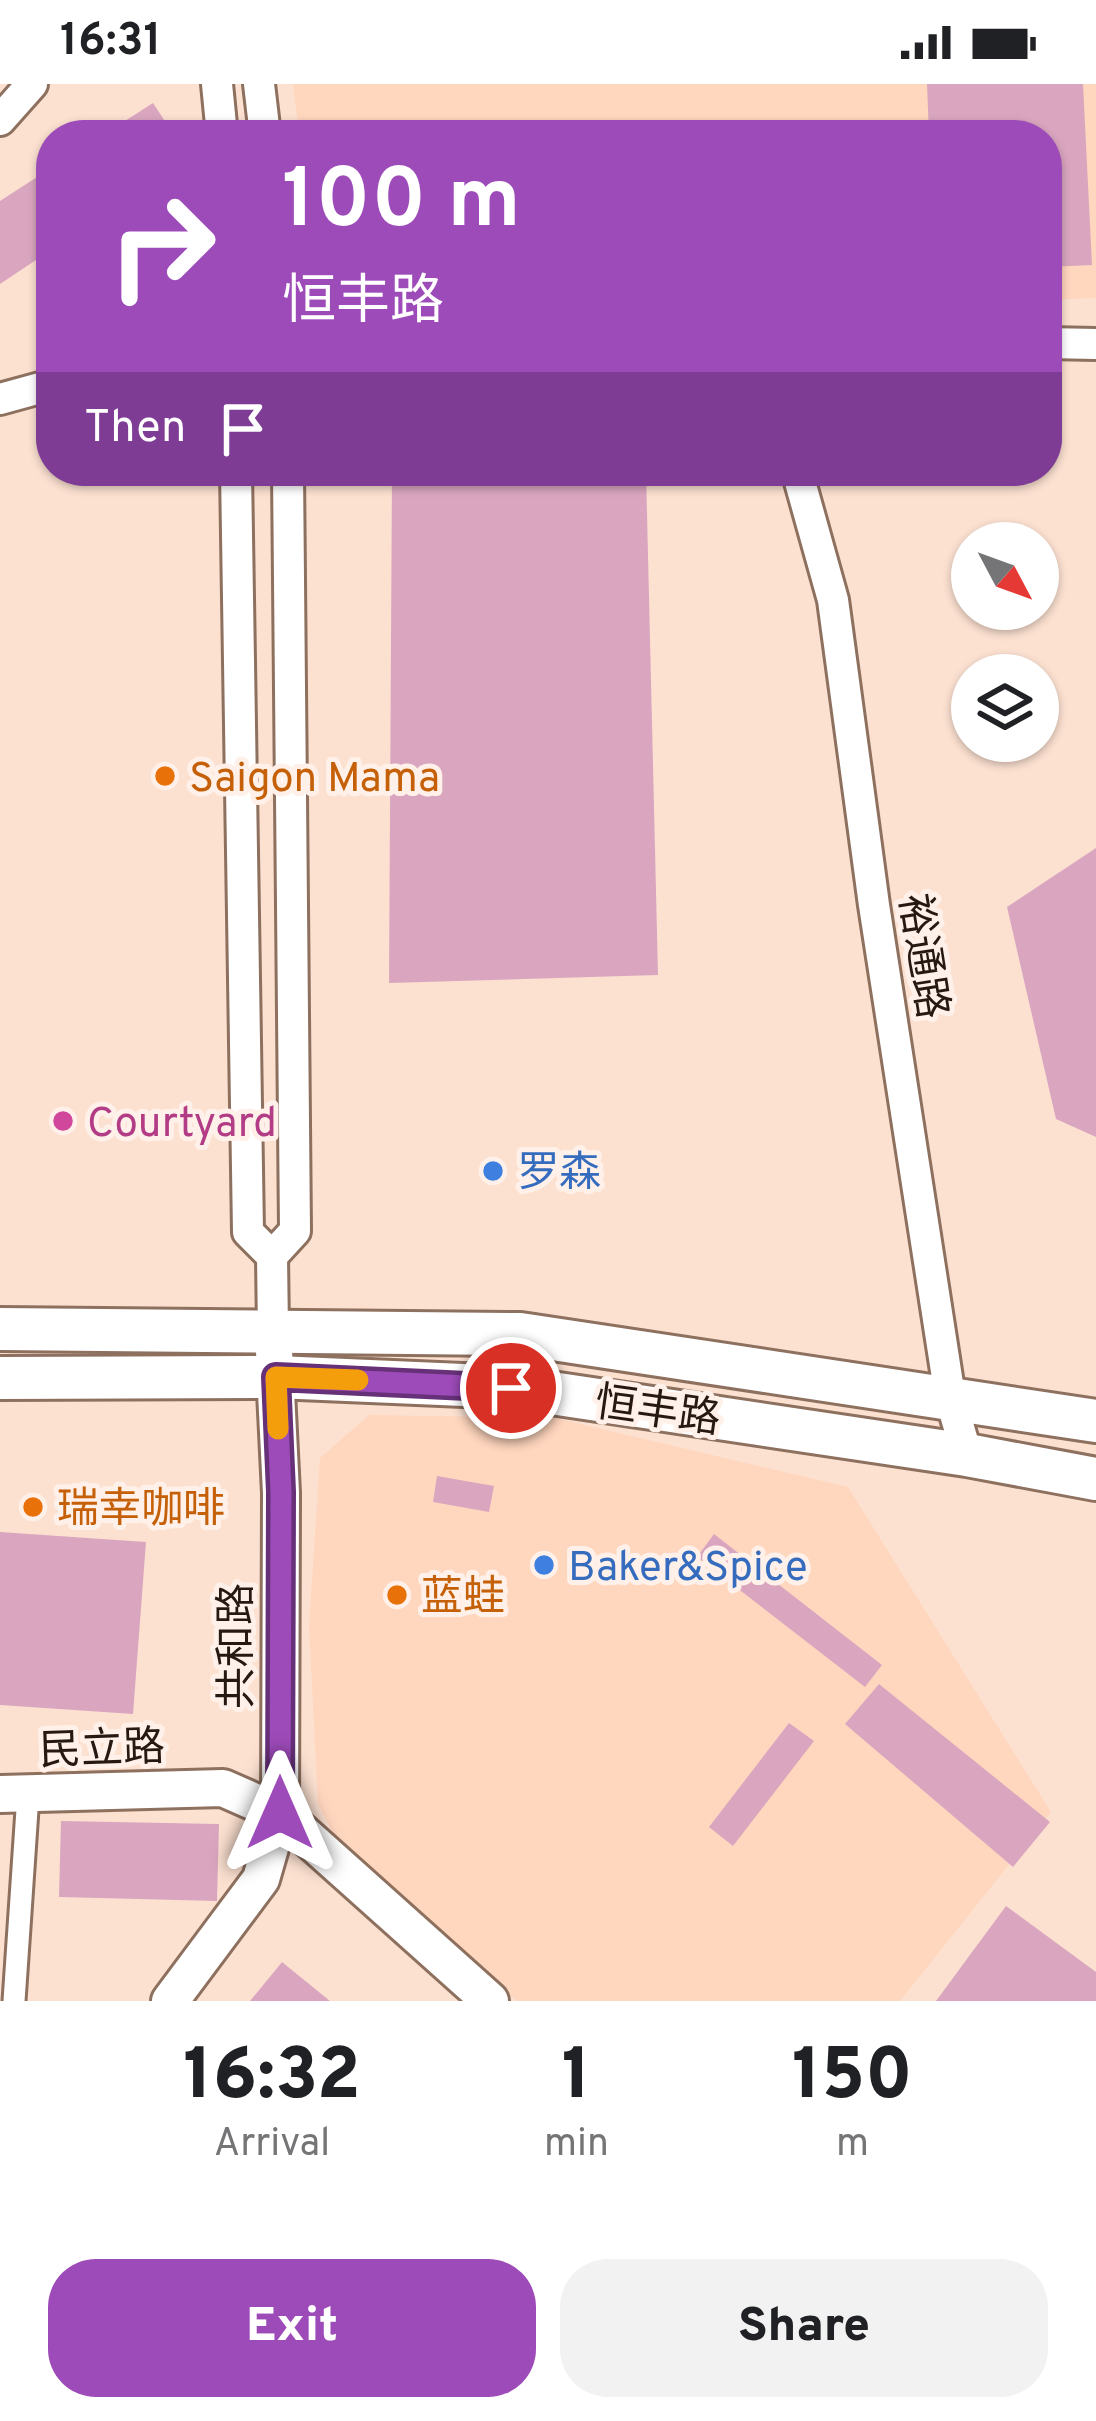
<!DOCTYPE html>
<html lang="en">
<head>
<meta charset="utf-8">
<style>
	:root { --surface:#fff; --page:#f2f2f2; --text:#202124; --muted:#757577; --accent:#9e4bba }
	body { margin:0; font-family:Overpass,"Noto Sans SC",sans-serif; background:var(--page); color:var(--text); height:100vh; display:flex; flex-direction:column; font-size:45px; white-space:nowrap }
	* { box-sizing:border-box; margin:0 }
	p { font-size:39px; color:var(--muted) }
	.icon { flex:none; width:66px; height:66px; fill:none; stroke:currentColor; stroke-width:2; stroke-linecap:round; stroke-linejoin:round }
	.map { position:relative; height:1917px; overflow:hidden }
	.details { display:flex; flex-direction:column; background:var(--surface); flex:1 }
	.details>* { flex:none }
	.guide { position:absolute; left:36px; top:36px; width:1026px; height:366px; border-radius:48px; box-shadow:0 3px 9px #0004; background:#9e4bba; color:#fff; overflow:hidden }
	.needle { width:78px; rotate:131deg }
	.tools { position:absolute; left:951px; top:438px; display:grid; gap:24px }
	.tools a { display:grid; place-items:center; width:108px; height:108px; border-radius:50%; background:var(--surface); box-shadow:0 3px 9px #0004; font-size:60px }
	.pin { position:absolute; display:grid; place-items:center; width:102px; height:102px; color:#fff; margin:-51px; border:6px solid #fff; border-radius:50%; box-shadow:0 3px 12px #0007 }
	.me { position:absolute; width:132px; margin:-66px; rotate:0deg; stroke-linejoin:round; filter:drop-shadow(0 0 9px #0008) }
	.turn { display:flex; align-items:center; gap:42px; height:252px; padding:0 48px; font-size:54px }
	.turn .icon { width:156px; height:156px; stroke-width:2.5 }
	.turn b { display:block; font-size:84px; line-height:102px }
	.then { display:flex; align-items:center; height:114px; padding:0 48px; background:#0003; gap:24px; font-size:45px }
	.eta { display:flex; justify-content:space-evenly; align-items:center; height:204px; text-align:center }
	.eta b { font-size:72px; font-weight:800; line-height:84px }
	.button { display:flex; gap:24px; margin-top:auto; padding:24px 48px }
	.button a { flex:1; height:138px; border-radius:48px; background:var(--accent); color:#fff; font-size:48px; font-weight:800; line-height:138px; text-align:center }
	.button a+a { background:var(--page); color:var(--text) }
	.status { display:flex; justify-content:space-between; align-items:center; height:84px; padding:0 60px; background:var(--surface); direction:ltr }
	.status svg { height:33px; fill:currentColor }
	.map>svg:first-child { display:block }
</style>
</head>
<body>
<div class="status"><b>16:31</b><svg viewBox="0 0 49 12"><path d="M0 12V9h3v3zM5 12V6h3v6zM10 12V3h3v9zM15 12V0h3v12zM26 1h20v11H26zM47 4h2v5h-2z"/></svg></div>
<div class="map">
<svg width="1096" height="1917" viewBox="0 0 1096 1917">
	<rect width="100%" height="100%" fill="#fce1d1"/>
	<g fill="#ffd6be">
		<polygon points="293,0 1096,0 1096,214 1047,216 1047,51 299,51"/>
		<polygon points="369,1331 555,1334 848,1403 1051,1728 900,1917 517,1917 336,1755 318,1720 309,1541 320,1374"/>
	</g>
	<g fill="#daa6bf">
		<polygon points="927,0 1083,0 1092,181 1047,183 1047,51 929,51"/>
		<polygon points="153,19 174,51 103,51"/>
		<polygon points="51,84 51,166 0,200 0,117"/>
		<polygon points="392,387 646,387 658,891 389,899"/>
		<polygon points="1096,764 1096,1053 1056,1035 1007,823"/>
		<polygon points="437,1392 494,1402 489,1428 433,1418"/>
		<polygon points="0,1448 146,1458 133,1630 0,1621"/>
		<polygon points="714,1450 882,1581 865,1603 697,1473"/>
		<polygon points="879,1600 1050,1738 1013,1783 845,1640"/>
		<polygon points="789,1639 814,1657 733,1762 709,1743"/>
		<polygon points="61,1737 219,1740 217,1817 59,1813"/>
		<polygon points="1006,1822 1096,1888 1096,1917 936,1917"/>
		<polygon points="282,1878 330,1917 250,1917"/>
	</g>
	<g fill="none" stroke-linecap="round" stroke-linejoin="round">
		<g stroke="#8e705f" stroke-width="27">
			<polyline id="pedestrian" points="14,1917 28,1711"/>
		</g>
		<g stroke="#8e705f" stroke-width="36">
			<g id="minor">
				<polyline points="217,0 222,51"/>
				<polyline points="259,0 265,51"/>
				<polyline points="0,36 32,0"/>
				<polyline points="1047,259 1096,260"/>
				<polyline points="0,315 51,301"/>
				<polyline points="236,387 248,1148 272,1172"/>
				<polyline points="797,387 833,516 874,821 950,1313 967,1371"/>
				<polyline points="272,1172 295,1147 288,387"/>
				<polyline points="272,1172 273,1247"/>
			</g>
		</g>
		<g stroke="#8e705f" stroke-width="42">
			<g id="tertiary">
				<polyline points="0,1710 223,1704 280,1729 490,1917"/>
				<polyline points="170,1917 261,1795 280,1729 281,1409 273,1247"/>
			</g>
		</g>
		<g stroke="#8e705f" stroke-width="48">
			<g id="secondary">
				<polyline points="0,1245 520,1250 1096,1337"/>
				<polyline points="0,1294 276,1293 511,1303 967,1371 1096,1395"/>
			</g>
		</g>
		<use href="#pedestrian" stroke="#fff" stroke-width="21"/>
		<use href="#minor" stroke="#fff" stroke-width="30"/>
		<use href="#tertiary" stroke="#fff" stroke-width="36"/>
		<use href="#secondary" stroke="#fff" stroke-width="42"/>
	</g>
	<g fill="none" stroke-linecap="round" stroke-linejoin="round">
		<g stroke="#673179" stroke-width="30">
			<polyline id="route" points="280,1729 281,1408 276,1293 511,1304"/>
		</g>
		<use href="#route" stroke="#9e4bba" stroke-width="21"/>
		<polyline stroke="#f59e0b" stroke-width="21" points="278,1345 276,1293 358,1296"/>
	</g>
	<g fill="#e8710a" stroke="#fff1e9" stroke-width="4.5">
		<circle cx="165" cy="692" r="12"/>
		<circle cx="33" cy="1423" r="12"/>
		<circle cx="397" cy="1511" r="12"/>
	</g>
	<circle fill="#d1479c" stroke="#fff1e9" stroke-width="4.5" cx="63" cy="1037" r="12"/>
	<g fill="#3f7fe0" stroke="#fff1e9" stroke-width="4.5">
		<circle cx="493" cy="1087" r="12"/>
		<circle cx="544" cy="1481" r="12"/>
	</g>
	<g text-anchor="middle" stroke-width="10" stroke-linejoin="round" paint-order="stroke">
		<g font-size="42" fill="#c56008" stroke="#fff1e9" text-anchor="start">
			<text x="189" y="707">Saigon Mama</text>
			<text x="57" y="1438">瑞幸咖啡</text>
			<text x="421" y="1526">蓝蛙</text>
		</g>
		<g font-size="42" fill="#251912" stroke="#fff1e9">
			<text transform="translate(925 872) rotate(81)" y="15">裕通路</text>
			<text transform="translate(658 1325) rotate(8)" y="15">恒丰路</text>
			<text transform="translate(235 1562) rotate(-90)" y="15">共和路</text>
			<text transform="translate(102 1663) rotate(-2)" y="15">民立路</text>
		</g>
		<g font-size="42" fill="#b23c85" stroke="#fff1e9" text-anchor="start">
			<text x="87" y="1052">Courtyard</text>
		</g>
		<g font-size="42" fill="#366cbe" stroke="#fff1e9" text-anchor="start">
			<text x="517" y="1102">罗森</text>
			<text x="568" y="1496">Baker&amp;Spice</text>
		</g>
	</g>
</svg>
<div class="tools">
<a><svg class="needle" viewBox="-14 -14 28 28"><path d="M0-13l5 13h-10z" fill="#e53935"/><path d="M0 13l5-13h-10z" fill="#757577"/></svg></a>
<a><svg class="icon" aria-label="layers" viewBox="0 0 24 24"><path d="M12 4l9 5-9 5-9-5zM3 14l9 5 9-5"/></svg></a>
</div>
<div class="pin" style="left:511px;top:1304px;background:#d93025"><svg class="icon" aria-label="arrive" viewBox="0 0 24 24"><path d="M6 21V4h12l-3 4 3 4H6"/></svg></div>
<svg class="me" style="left:280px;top:1729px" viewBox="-20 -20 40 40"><path d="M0-17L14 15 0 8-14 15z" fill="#9e4bba" stroke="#fff" stroke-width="4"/></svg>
<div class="guide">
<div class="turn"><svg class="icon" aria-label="right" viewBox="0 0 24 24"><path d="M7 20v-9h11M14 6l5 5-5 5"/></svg><div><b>100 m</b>恒丰路</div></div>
<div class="then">Then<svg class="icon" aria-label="arrive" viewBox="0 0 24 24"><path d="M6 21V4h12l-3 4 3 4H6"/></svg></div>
</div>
</div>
<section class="details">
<div class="eta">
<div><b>16:32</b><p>Arrival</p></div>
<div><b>1</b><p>min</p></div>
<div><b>150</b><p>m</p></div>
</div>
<div class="button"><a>Exit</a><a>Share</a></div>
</section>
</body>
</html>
